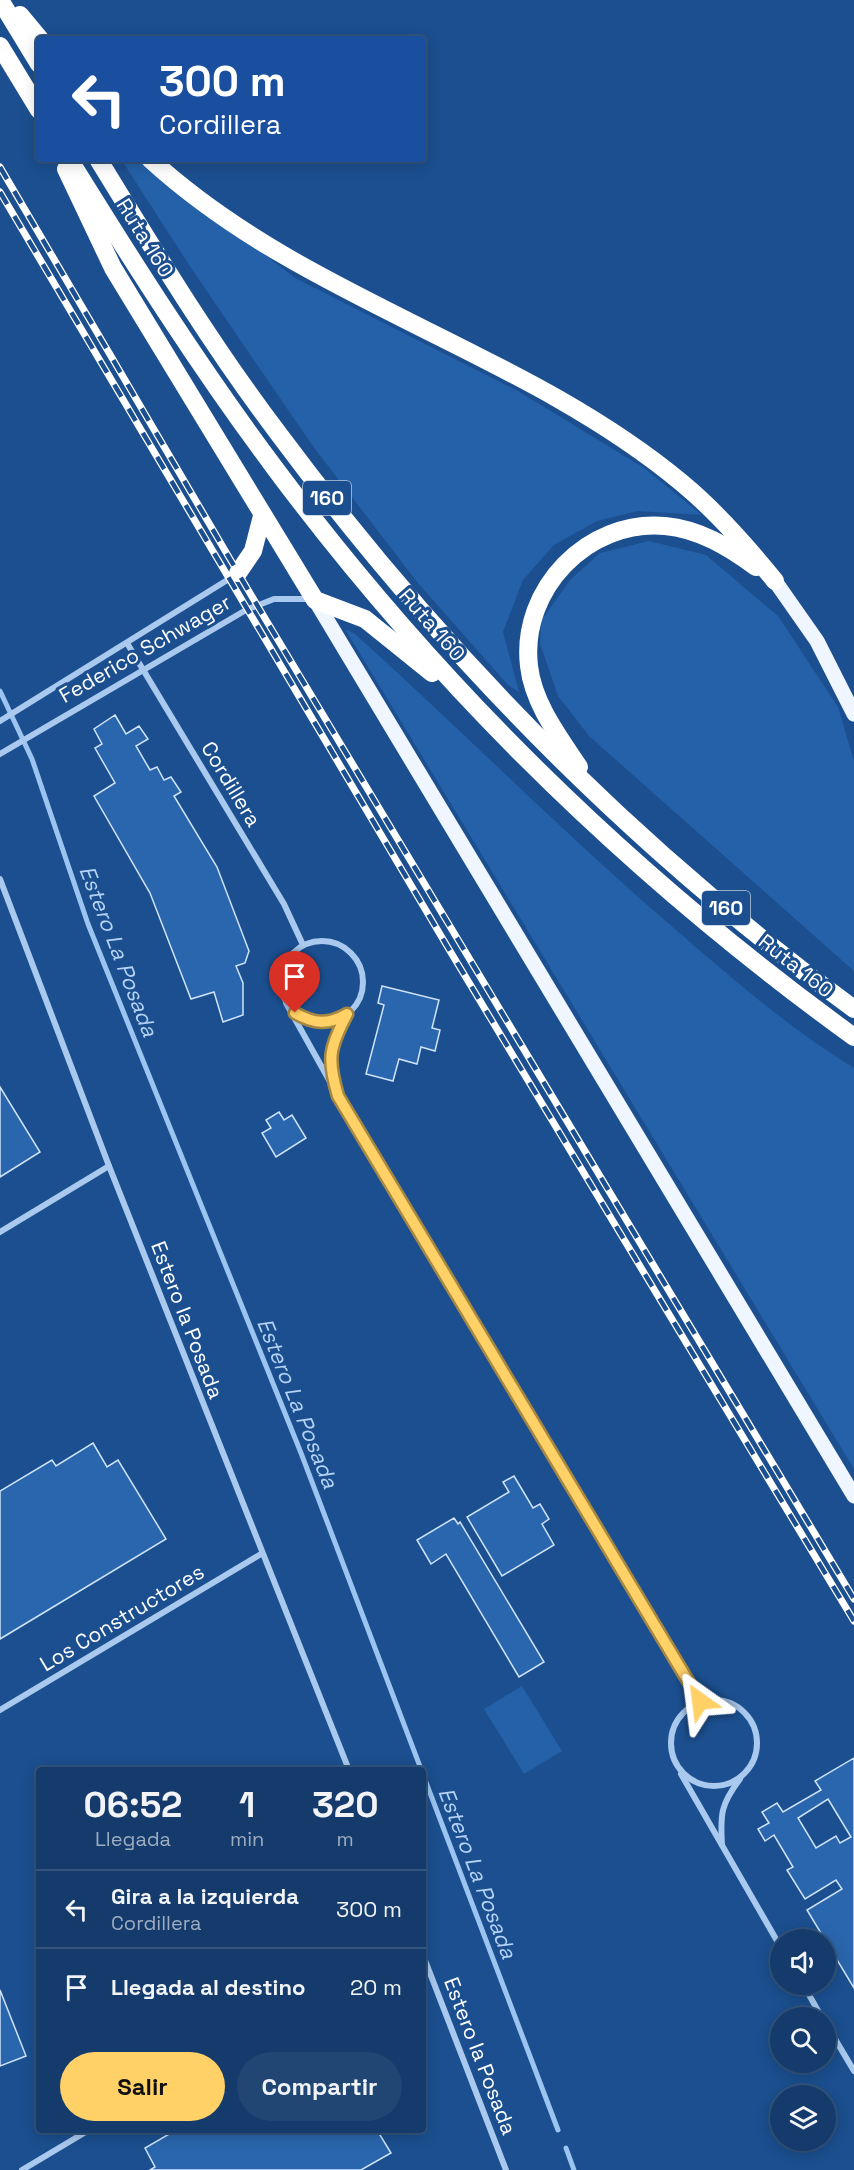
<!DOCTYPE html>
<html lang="es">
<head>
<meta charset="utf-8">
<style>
	:root { --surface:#143b6b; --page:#214673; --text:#f1f3f6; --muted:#9dadc1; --line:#33557e; --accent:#ffd166 }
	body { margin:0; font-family:"Space Grotesk",sans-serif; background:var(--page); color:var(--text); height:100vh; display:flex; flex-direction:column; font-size:22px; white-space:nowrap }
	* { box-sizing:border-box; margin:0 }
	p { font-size:20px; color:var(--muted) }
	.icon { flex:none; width:33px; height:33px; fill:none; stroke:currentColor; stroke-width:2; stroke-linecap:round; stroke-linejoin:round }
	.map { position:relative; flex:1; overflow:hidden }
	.sheet { position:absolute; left:36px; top:1767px; width:390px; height:366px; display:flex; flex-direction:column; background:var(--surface); border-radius:6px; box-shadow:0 3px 15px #0003,0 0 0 2px var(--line) }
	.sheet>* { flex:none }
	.top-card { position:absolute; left:36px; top:36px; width:390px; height:126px; border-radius:6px; box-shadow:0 3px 15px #0003,0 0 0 2px var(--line); background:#1a4fa0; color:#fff; overflow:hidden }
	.buttons { position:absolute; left:770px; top:1929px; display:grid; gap:12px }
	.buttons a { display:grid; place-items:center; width:66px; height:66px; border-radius:50%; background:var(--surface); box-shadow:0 3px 15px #0003,0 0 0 2px var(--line); font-size:30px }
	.pin { position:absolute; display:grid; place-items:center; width:51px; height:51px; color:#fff; margin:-62px -26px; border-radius:50% 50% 50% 0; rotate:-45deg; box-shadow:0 0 6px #0007 }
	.pin .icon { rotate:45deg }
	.me { position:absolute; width:66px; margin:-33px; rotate:329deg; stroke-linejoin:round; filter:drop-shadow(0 0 4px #0008) }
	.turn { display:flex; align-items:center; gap:21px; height:126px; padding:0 24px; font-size:27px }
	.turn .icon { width:78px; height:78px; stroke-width:2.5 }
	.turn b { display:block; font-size:42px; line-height:51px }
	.eta { display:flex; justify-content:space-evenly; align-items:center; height:102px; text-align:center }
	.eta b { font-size:36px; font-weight:700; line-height:42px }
	.action { display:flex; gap:12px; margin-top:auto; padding:12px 24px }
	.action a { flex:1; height:69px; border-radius:36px; background:var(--accent); color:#111; font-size:24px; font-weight:700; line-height:69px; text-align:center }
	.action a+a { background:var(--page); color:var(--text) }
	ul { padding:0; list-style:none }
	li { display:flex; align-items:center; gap:18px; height:78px; padding:0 24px; border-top:2px solid var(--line) }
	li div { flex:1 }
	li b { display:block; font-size:22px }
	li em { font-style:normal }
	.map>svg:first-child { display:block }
</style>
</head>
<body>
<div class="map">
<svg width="854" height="2170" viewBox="0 0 854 2170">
	<rect width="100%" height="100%" fill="#1b4f8f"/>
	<g fill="#2461a8">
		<polygon points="121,159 141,159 295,278 518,391 644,468 702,515 638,511 597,521 554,545 523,580 503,632 519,692 508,685 417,582 312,445 189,265"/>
		<polygon points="649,541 706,555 778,616 838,707 854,761 854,971 589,736 558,696 540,644 541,621 570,580 600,553"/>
		<path d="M345,629L355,634C465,733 569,839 682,935C737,983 792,1030 854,1068V1469Z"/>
		<polygon points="522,1686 562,1751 524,1774 484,1709"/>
	</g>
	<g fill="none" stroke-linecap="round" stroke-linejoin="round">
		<g stroke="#9cc4f0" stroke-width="5">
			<polyline points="0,691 32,759 88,924 301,1453 558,2130"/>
			<polyline points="566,2148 574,2170"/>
		</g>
	</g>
	<g fill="#2a66ad" stroke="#cfe3fa" stroke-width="1.5" fill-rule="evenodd">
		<polygon points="115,715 126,734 139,726 148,739 136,746 150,770 157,767 164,780 171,777 181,792 174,796 217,867 249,951 245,963 236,966 243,983 243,1015 223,1022 214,992 191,999 150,893 94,796 115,783 95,748 102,744 94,729"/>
		<polygon points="382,986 439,1000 432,1028 440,1030 435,1051 421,1047 417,1064 399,1059 393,1081 366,1074 384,1005 378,1003"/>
		<polygon points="0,1087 40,1152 0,1177"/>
		<polygon points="279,1112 284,1120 292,1115 306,1138 276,1157 262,1133 271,1128 266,1120"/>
		<polygon points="93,1443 107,1467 118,1460 166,1539 0,1639 0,1491 52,1460 56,1466"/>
		<polygon points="514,1476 533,1508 540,1504 549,1519 542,1524 554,1545 502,1576 467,1517 509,1492 503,1482"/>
		<polygon points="454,1518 458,1524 460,1522 544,1662 519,1677 446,1554 431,1564 417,1540"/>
		<path d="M854,1758V1988L807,1910L842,1889L836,1880L805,1899L787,1870L793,1867L774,1835L765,1841L758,1829L769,1823L762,1812L777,1803L783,1812L821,1790L815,1781ZM828,1799L851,1837L840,1843L836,1836L816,1848L798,1818Z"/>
		<polygon points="0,1990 26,2056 0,2066"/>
		<polygon points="176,2130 377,2130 391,2153 361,2170 150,2170 155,2167 145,2148"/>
	</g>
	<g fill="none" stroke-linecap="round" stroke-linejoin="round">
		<g stroke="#a9c9ee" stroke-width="6">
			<polyline points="127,643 284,904 303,945"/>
			<polyline points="0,721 237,574"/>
			<polyline points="0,754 246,610 274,599 311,599"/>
			<polyline points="0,879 109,1166 349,1770"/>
			<circle cx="322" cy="982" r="41"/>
			<polyline points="286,1003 338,1096 700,1701"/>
			<path d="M334,1084C326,1056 333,1039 347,1015"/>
			<polyline points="0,1232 109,1166"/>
			<circle cx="714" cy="1743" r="43"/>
			<polyline points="0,1710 261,1554"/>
			<polyline points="681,1774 780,1946"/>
			<path d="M722,1845C720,1814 721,1804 740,1779"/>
			<polyline points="423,1955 506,2170"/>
			<polyline points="803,1984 822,2018"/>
			<polyline points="825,2022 854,2071"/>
			<polyline points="22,2170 89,2130"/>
		</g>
		<g stroke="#f0f6ff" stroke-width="15">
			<polyline points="775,581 817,641 854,714"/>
			<polyline points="315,600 854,1496"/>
		</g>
		<g stroke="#fff" stroke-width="18">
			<polyline points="0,0 39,64"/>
			<polyline points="20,15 40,39"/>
			<polyline points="0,46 39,110"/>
			<path d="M69,159C134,264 200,368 274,467C437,686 633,877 854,1037"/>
			<path d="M98,159C155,252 212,346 278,433C441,652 633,848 854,1009"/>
			<path d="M150,159C305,301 521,349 682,483C717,512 746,545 775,581"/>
			<polyline points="66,169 113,268 315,600 365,619 432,673"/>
			<polyline points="238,573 253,551 262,516"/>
			<path d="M579,767C559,737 533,703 529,666C520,589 588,519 665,526C699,529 729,547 756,567"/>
		</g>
		<g stroke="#fff" stroke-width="7">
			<g id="rail">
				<polyline points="0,167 257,605 854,1599"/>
				<polyline points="0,192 450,951 854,1621"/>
			</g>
		</g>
		<use href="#rail" stroke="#1b4f8f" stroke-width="4.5" stroke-dasharray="14" stroke-linecap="butt"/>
	</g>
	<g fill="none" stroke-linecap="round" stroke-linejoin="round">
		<g stroke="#a68842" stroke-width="15">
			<path id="route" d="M295,1013C314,1024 328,1025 347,1014C329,1048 327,1059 338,1096L700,1701"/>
		</g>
		<use href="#route" stroke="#ffd166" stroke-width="10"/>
	</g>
	<g text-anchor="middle" stroke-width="6" stroke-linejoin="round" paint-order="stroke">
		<g fill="#1b4f8f" stroke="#bbcadd" stroke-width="1.5">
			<rect x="303" y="481" width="48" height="34" rx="4.5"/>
			<rect x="702" y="891" width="48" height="34" rx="4.5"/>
		</g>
		<g font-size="20" font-weight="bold" fill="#fff">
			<text x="327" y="505">160</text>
			<text x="726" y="915">160</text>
		</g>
		<g font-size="21" fill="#fff" stroke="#1b4f8f">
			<text transform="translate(145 238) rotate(58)" y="7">Ruta 160</text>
			<text transform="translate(432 625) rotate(49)" y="7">Ruta 160</text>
			<text transform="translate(145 649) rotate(-30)" y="7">Federico Schwager</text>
			<text transform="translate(231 784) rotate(59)" y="7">Cordillera</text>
			<text transform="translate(796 966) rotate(38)" y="7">Ruta 160</text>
			<text transform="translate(187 1320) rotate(69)" y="7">Estero la Posada</text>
			<text transform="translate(122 1618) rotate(-31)" y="7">Los Constructores</text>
			<text transform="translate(480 2056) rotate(69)" y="7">Estero la Posada</text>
		</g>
		<g font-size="22" font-style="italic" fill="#b5d3f5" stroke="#1b4f8f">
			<text transform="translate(119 951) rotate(69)" y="8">Estero La Posada</text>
			<text transform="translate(298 1403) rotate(68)" y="8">Estero La Posada</text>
			<text transform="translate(478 1873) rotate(69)" y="8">Estero La Posada</text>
		</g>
	</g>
</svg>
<div class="buttons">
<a><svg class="icon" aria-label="sound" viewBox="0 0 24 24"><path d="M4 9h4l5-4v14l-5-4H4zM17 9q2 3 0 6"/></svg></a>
<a><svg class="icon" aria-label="search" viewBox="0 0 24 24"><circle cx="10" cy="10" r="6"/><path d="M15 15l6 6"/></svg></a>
<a><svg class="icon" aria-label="layers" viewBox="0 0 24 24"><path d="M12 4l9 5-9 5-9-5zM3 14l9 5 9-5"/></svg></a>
</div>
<div class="pin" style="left:295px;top:1013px;background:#d93025"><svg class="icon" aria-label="arrive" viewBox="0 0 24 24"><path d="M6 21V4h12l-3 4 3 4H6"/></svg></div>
<svg class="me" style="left:700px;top:1701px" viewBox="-20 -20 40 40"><path d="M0-17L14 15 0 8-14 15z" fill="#ffd166" stroke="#fff" stroke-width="4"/></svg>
<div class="top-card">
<div class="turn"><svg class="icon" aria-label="left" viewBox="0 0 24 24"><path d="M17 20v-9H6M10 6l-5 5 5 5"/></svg><div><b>300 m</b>Cordillera</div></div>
</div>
<section class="sheet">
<div class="eta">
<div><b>06:52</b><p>Llegada</p></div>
<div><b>1</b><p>min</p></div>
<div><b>320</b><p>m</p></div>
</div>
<ul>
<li><svg class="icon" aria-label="left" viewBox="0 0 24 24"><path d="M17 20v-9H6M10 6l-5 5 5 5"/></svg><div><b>Gira a la izquierda</b><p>Cordillera</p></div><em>300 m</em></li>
<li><svg class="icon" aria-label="arrive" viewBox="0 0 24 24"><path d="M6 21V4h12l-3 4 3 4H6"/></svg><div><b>Llegada al destino</b></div><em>20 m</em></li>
</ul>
<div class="action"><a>Salir</a><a>Compartir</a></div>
</section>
</div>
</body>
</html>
